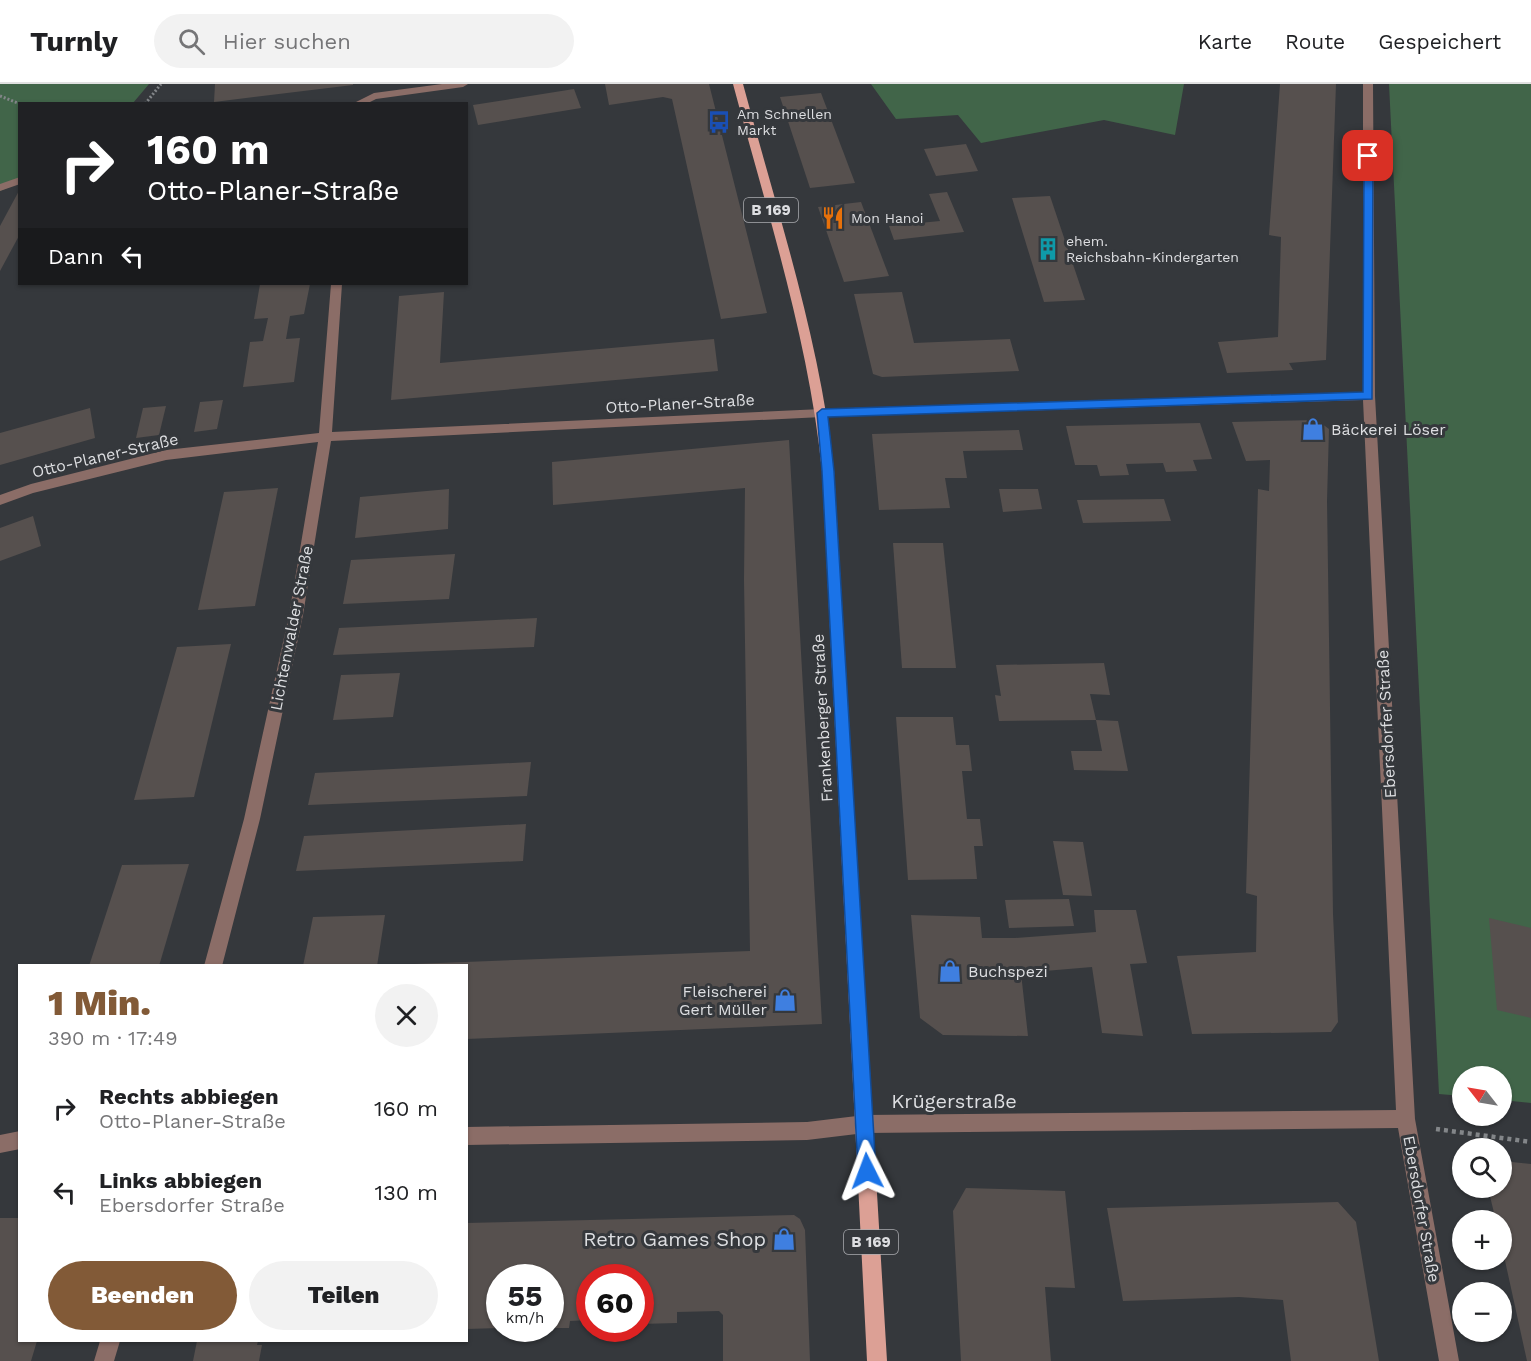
<!DOCTYPE html>
<html lang="de">
<head>
<meta charset="utf-8">
<style>
	:root { --surface:#fff; --page:#f2f2f2; --text:#202124; --muted:#757577; --line:#e0e0e0; --accent:#825a37 }
	body { margin:0; font-family:"Work Sans",sans-serif; background:var(--page); color:var(--text); height:100vh; display:flex; flex-direction:column; font-size:22px; white-space:nowrap }
	* { box-sizing:border-box; margin:0 }
	p { font-size:20px; color:var(--muted) }
	.icon { flex:none; width:33px; height:33px; fill:none; stroke:currentColor; stroke-width:2; stroke-linecap:round; stroke-linejoin:round }
	.map { position:relative; flex:1; overflow:hidden }
	.sheet { position:absolute; left:18px; top:880px; width:450px; height:378px; display:flex; flex-direction:column; background:var(--surface); border-radius:0px; box-shadow:0 2px 4px #0004 }
	.sheet>* { flex:none }
	.guide { position:absolute; left:18px; top:18px; width:450px; height:183px; border-radius:0px; box-shadow:0 2px 4px #0004; background:#202124; color:#fff; overflow:hidden }
	.needle { width:39px; rotate:301deg }
	.buttons { position:absolute; left:1452px; top:982px; display:grid; gap:12px }
	.buttons a { display:grid; place-items:center; width:60px; height:60px; border-radius:50%; background:var(--surface); box-shadow:0 2px 4px #0004; font-size:30px }
	.speed { position:absolute; left:486px; top:1180px; display:flex; gap:12px; font-size:30px; font-weight:700; text-align:center }
	.speed>* { display:grid; place-content:center; width:78px; height:78px; border-radius:50%; background:var(--surface); box-shadow:0 2px 4px #0004; line-height:1 }
	.speed small { font-size:15px; font-weight:400 }
	.speed .limit { border:9px solid #d22; background:#fff; color:#111 }
	.pin { position:absolute; display:grid; place-items:center; width:51px; height:51px; color:#fff; margin:-26px; border-radius:12px; box-shadow:0 3px 9px #0006 }
	.me { position:absolute; width:66px; margin:-33px; rotate:357deg; stroke-linejoin:round; filter:drop-shadow(0 0 4px #0008) }
	.turn { display:flex; align-items:center; gap:21px; height:126px; padding:0 30px; font-size:27px }
	.turn .icon { width:78px; height:78px; stroke-width:2.5 }
	.turn b { display:block; font-size:42px; line-height:51px }
	.then { display:flex; align-items:center; height:57px; padding:0 30px; background:#0003; gap:12px; font-size:22px }
	.round { display:grid; place-items:center; flex:none; width:63px; height:63px; border-radius:32px; background:var(--page) }
	.head { display:flex; align-items:center; justify-content:space-between; height:102px; padding:0 30px }
	h1 { font-size:36px; font-weight:800; line-height:45px; color:var(--accent) }
	.action { display:flex; gap:12px; margin-top:auto; padding:12px 30px }
	.action a { flex:1; height:69px; border-radius:36px; background:var(--accent); color:#fff; font-size:24px; font-weight:800; line-height:69px; text-align:center }
	.action a+a { background:var(--page); color:var(--text) }
	ul { padding:0; list-style:none }
	li { display:flex; align-items:center; gap:18px; height:84px; padding:0 30px }
	li div { flex:1 }
	li b { display:block; font-size:22px }
	li em { font-style:normal }
	header { display:flex; align-items:center; gap:36px; box-sizing:border-box; height:84px; padding:0 30px; background:var(--surface); border-bottom:2px solid var(--line) }
	header strong { font-size:28px }
	nav { display:flex; gap:33px; margin-inline-start:auto; font-size:21px }
	.search { width:420px; height:54px; background:var(--page); display:flex; align-items:center; gap:15px; box-sizing:border-box; padding:0 21px; border-radius:33px; color:var(--muted); font-size:22px }
	.map>svg:first-child { display:block }
</style>
</head>
<body>
<header>
<strong>Turnly</strong>
<div class="search"><svg class="icon" aria-label="search" viewBox="0 0 24 24"><circle cx="10" cy="10" r="6"/><path d="M15 15l6 6"/></svg>Hier suchen</div>
<nav><a>Karte</a><a>Route</a><a>Gespeichert</a></nav>
</header>
<div class="map">
<svg width="1531" height="1277" viewBox="0 0 1531 1277">
	<rect width="100%" height="100%" fill="#35383c"/>
	<g fill="#416549">
		<polygon points="0,0 149,0 133,19 20,20 19,99 0,107"/>
		<polygon points="871,0 1184,0 1175,51 1104,36 981,59 958,31 896,35"/>
		<polygon points="1389,0 1531,0 1531,1019 1502,1016 1502,993 1462,993 1462,1012 1439,1010"/>
	</g>
	<g fill="#56504e">
		<polygon points="215,0 353,0 353,1 214,18"/>
		<polygon points="605,0 709,0 767,229 721,235 672,15 663,13 609,21"/>
		<polygon points="1280,0 1336,0 1326,276 1289,279 1293,286 1227,289 1218,258 1278,253 1281,153 1269,151"/>
		<polygon points="574,5 581,24 478,41 473,21"/>
		<polygon points="821,9 855,99 810,104 780,13"/>
		<polygon points="966,60 978,87 936,92 924,65"/>
		<polygon points="20,105 20,150 0,187 0,142"/>
		<polygon points="947,108 964,148 894,156 889,142 940,137 929,110"/>
		<polygon points="1050,112 1085,216 1044,218 1012,114"/>
		<polygon points="861,118 889,192 844,198 818,123"/>
		<polygon points="260,200 310,200 304,230 290,232 286,255 300,254 294,298 243,303 250,258 263,257 268,234 254,235"/>
		<polygon points="444,208 440,279 714,255 718,287 391,316 399,212"/>
		<polygon points="902,208 914,259 1010,255 1019,287 882,293 873,290 854,210"/>
		<polygon points="223,316 217,345 194,348 200,318"/>
		<polygon points="166,322 159,351 136,354 143,324"/>
		<polygon points="90,324 95,354 0,381 0,349"/>
		<polygon points="1317,336 1329,345 1327,417 1333,830 1338,938 1331,948 1192,950 1177,872 1256,868 1257,812 1246,809 1258,405 1269,407 1270,376 1246,377 1232,338"/>
		<polygon points="1200,339 1212,375 1193,376 1197,387 1166,388 1163,379 1126,380 1129,391 1100,392 1097,381 1075,381 1066,342"/>
		<polygon points="1019,346 1023,366 963,367 967,394 945,394 950,424 879,426 872,350"/>
		<polygon points="789,356 822,940 466,955 466,882 415,882 414,880 750,867 744,496 745,404 553,421 552,378"/>
		<polygon points="278,404 255,522 198,526 224,408"/>
		<polygon points="449,405 448,445 355,454 360,413"/>
		<polygon points="999,405 1038,405 1042,425 1003,428"/>
		<polygon points="1164,415 1171,437 1083,439 1077,416"/>
		<polygon points="33,432 41,462 0,477 0,444"/>
		<polygon points="893,459 943,459 956,584 902,584"/>
		<polygon points="455,470 449,515 343,520 351,476"/>
		<polygon points="537,534 534,563 333,571 339,544"/>
		<polygon points="231,560 194,713 134,716 177,563"/>
		<polygon points="1104,579 1110,611 1090,610 1096,636 999,637 995,611 1001,612 996,581"/>
		<polygon points="400,589 393,633 333,636 341,591"/>
		<polygon points="896,633 953,633 956,661 969,661 972,687 962,687 967,735 980,735 983,762 974,762 977,795 908,796"/>
		<polygon points="1096,636 1118,637 1128,687 1074,686 1071,667 1102,667"/>
		<polygon points="531,678 527,712 308,721 315,689"/>
		<polygon points="526,740 523,777 296,787 304,752"/>
		<polygon points="1053,757 1083,758 1092,812 1063,811"/>
		<polygon points="189,780 159,882 89,882 122,781"/>
		<polygon points="1069,815 1074,842 1009,844 1005,816"/>
		<polygon points="1094,826 1136,826 1147,879 1130,880 1143,952 1102,949 1092,883 1021,889 1028,952 943,951 920,934 911,831 980,833 982,854 1015,854 1096,848"/>
		<polygon points="385,831 377,882 303,882 313,833"/>
		<polygon points="1489,834 1531,844 1531,934 1497,926"/>
		<polygon points="1502,1077 1531,1080 1531,1277 1527,1277 1502,1163 1502,1137 1496,1137 1488,1104 1502,1104"/>
		<polygon points="966,1104 1065,1107 1075,1204 1045,1203 1051,1277 961,1277 953,1127"/>
		<polygon points="1338,1118 1356,1138 1379,1277 1291,1277 1283,1216 1239,1213 1123,1217 1107,1124"/>
		<polygon points="794,1131 800,1135 805,1146 810,1277 723,1277 723,1231 719,1227 677,1228 677,1239 640,1240 640,1194 590,1194 590,1236 570,1237 569,1244 550,1244 550,1194 500,1194 500,1244 466,1245 466,1139"/>
		<polygon points="0,1134 20,1134 20,1257 37,1257 31,1277 0,1277"/>
		<polygon points="197,1257 258,1257 257,1261 262,1261 259,1277 193,1277"/>
	</g>
	<g fill="none" stroke-linecap="round" stroke-linejoin="round">
		<g stroke="#838689" stroke-width="3" stroke-dasharray="2 2" stroke-linecap="butt">
			<polyline points="0,12 20,20"/>
			<polyline points="145,20 161,0"/>
		</g>
		<polyline stroke="#838689" stroke-width="4.5" stroke-dasharray="4 4" stroke-linecap="butt" points="1436,1045 1531,1058"/>
		<g fill="#8b6d67" fill-rule="evenodd">
			<polygon points="442,0 468,0 463,3 376,15 366,20 352,20 374,9"/>
			<polygon points="1363,0 1373,0 1375,312 1415,1035 1459,1277 1439,1277 1398,1044 865,1049 807,1056 466,1061 466,1043 807,1038 865,1031 1396,1026 1363,316 822,333 331,357 303,531 260,735 222,882 204,882 244,735 289,531 318,358 166,376 33,409 0,421 0,411 31,400 166,366 319,349 331,200 342,200 332,348 822,325 1363,308"/>
			<polygon points="20,93 20,100 0,107 0,100"/>
			<polygon points="20,1047 20,1065 0,1069 0,1051"/>
			<polygon points="100,1257 120,1257 114,1277 94,1277"/>
		</g>
		<path fill="#dca095" fill-rule="evenodd" d="M733,0H743C777,127 820,255 834,387L887,1277H867L822,387C809,256 767,128 733,0Z"/>
	</g>
	<polygon fill="#1a73e8" stroke="#114b97" stroke-width="1.5" points="1368,69 1373,72 1372,315 828,333 834,387 876,1087 873,1093 867,1096 861,1093 858,1087 822,387 817,329 822,325 1363,308 1364,72"/>
	<defs>
		<g id="bus-bare" transform="scale(1.8)"><path d="M-5-6H5V4H4V6H2V4H-2V6H-4V4H-5ZM-3.5-4V0h7V-4ZM-3.5 1.2v1.5H-2V1.2ZM2 1.2v1.5H3.5V1.2Z" fill="#1a4fb4" stroke="#35383c" stroke-width="2.5" paint-order="stroke"/></g>
		<g id="restaurant-bare" transform="scale(1.8)"><path d="M-5-6h1v4h1v-4h1v4h1v-4h1v5L-1.5 .5V6h-2V.5L-5-1ZM5-6V6H3V1.5H1.5Q1.5-4 5-6Z" fill="#e8710a" stroke="#35383c" stroke-width="2.5" paint-order="stroke"/></g>
		<g id="building-bare" transform="scale(1.8)"><path d="M-4-6H4V6H1V3H-1V6H-4ZM-2.5-4.3h1.7v1.8h-1.7ZM.8-4.3h1.7v1.8H.8ZM-2.5-1h1.7V.8h-1.7ZM.8-1h1.7V.8H.8Z" fill="#0f9aa8" stroke="#35383c" stroke-width="2.5" paint-order="stroke"/></g>
		<g id="shop-bare" transform="scale(1.8)"><path d="M-5-2.5h2.3a2.7 3.5 0 0 1 5.4 0H5L5.5 6h-11ZM-1.5-2.5h3a1.5 2.3 0 0 0-3 0Z" fill="#3f7fe0" stroke="#35383c" stroke-width="2.5" paint-order="stroke"/></g>
	</defs>
	<g fill-rule="evenodd">
		<use href="#bus-bare" x="719" y="38"/>
		<use href="#restaurant-bare" x="833" y="134"/>
		<use href="#building-bare" x="1048" y="165"/>
		<use href="#shop-bare" x="1313" y="345"/>
		<use href="#shop-bare" x="950" y="887"/>
		<use href="#shop-bare" x="785" y="916"/>
		<use href="#shop-bare" x="784" y="1155"/>
	</g>
	<g text-anchor="middle" stroke-width="6" stroke-linejoin="round" paint-order="stroke">
		<g font-size="14" fill="#dddee1" stroke="#35383c" text-anchor="start">
			<text x="737" y="35">Am Schnellen<tspan x="737" dy="16">Markt</tspan></text>
			<text x="851" y="139">Mon Hanoi</text>
			<text x="1066" y="162">ehem.<tspan x="1066" dy="16">Reichsbahn-Kindergarten</tspan></text>
		</g>
		<g fill="#35383c" stroke="#abacb0" stroke-width="1.5">
			<rect x="744" y="114" width="54" height="24" rx="4.5"/>
			<rect x="844" y="1146" width="54" height="24" rx="4.5"/>
		</g>
		<g font-size="15" font-weight="bold" fill="#dddee1">
			<text x="771" y="131">B 169</text>
			<text x="871" y="1163">B 169</text>
		</g>
		<g font-size="16" fill="#dddee1" stroke="#35383c">
			<text transform="translate(680 319) rotate(-3)" y="6">Otto-Planer-Straße</text>
			<text transform="translate(105 371) rotate(-13)" y="6">Otto-Planer-Straße</text>
			<text transform="translate(291 544) rotate(-79)" y="6">Lichtenwalder Straße</text>
			<text transform="translate(822 634) rotate(-93)" y="6">Frankenberger Straße</text>
			<text transform="translate(1386 640) rotate(-93)" y="6">Ebersdorfer Straße</text>
			<text transform="translate(1422 1125) rotate(80)" y="6">Ebersdorfer Straße</text>
		</g>
		<g font-size="16" fill="#dddee1" stroke="#35383c" text-anchor="start">
			<text x="1331" y="351">Bäckerei Löser</text>
			<text x="968" y="893">Buchspezi</text>
			<text x="767" y="913" text-anchor="end">Fleischerei<tspan x="767" dy="18">Gert Müller</tspan></text>
		</g>
		<g font-size="20" fill="#dddee1" stroke="#35383c">
			<text x="954" y="1024">Krügerstraße</text>
		</g>
		<g font-size="20" fill="#dddee1" stroke="#35383c" text-anchor="end">
			<text x="766" y="1162">Retro Games Shop</text>
		</g>
	</g>
</svg>
<div class="buttons">
<a><svg class="needle" viewBox="-14 -14 28 28"><path d="M0-13l5 13h-10z" fill="#e53935"/><path d="M0 13l5-13h-10z" fill="#757577"/></svg></a>
<a><svg class="icon" aria-label="search" viewBox="0 0 24 24"><circle cx="10" cy="10" r="6"/><path d="M15 15l6 6"/></svg></a>
<a>+</a>
<a>−</a>
</div>
<div class="speed"><div>55<small>km/h</small></div><div class="limit">60</div></div>
<div class="pin" style="left:1368px;top:72px;background:#d93025"><svg class="icon" aria-label="arrive" viewBox="0 0 24 24"><path d="M6 21V4h12l-3 4 3 4H6"/></svg></div>
<svg class="me" style="left:867px;top:1087px" viewBox="-20 -20 40 40"><path d="M0-17L14 15 0 8-14 15z" fill="#1a73e8" stroke="#fff" stroke-width="4"/></svg>
<div class="guide">
<div class="turn"><svg class="icon" aria-label="right" viewBox="0 0 24 24"><path d="M7 20v-9h11M14 6l5 5-5 5"/></svg><div><b>160 m</b>Otto-Planer-Straße</div></div>
<div class="then">Dann<svg class="icon" aria-label="left" viewBox="0 0 24 24"><path d="M17 20v-9H6M10 6l-5 5 5 5"/></svg></div>
</div>
<section class="sheet">
<div class="head"><div><h1>1 Min.</h1><p>390 m · 17:49</p></div><a class="round"><svg class="icon" aria-label="close" viewBox="0 0 24 24"><path d="M6 6l12 12M18 6L6 18"/></svg></a></div>
<ul>
<li><svg class="icon" aria-label="right" viewBox="0 0 24 24"><path d="M7 20v-9h11M14 6l5 5-5 5"/></svg><div><b>Rechts abbiegen</b><p>Otto-Planer-Straße</p></div><em>160 m</em></li>
<li><svg class="icon" aria-label="left" viewBox="0 0 24 24"><path d="M17 20v-9H6M10 6l-5 5 5 5"/></svg><div><b>Links abbiegen</b><p>Ebersdorfer Straße</p></div><em>130 m</em></li>
</ul>
<div class="action"><a>Beenden</a><a>Teilen</a></div>
</section>
</div>
</body>
</html>
